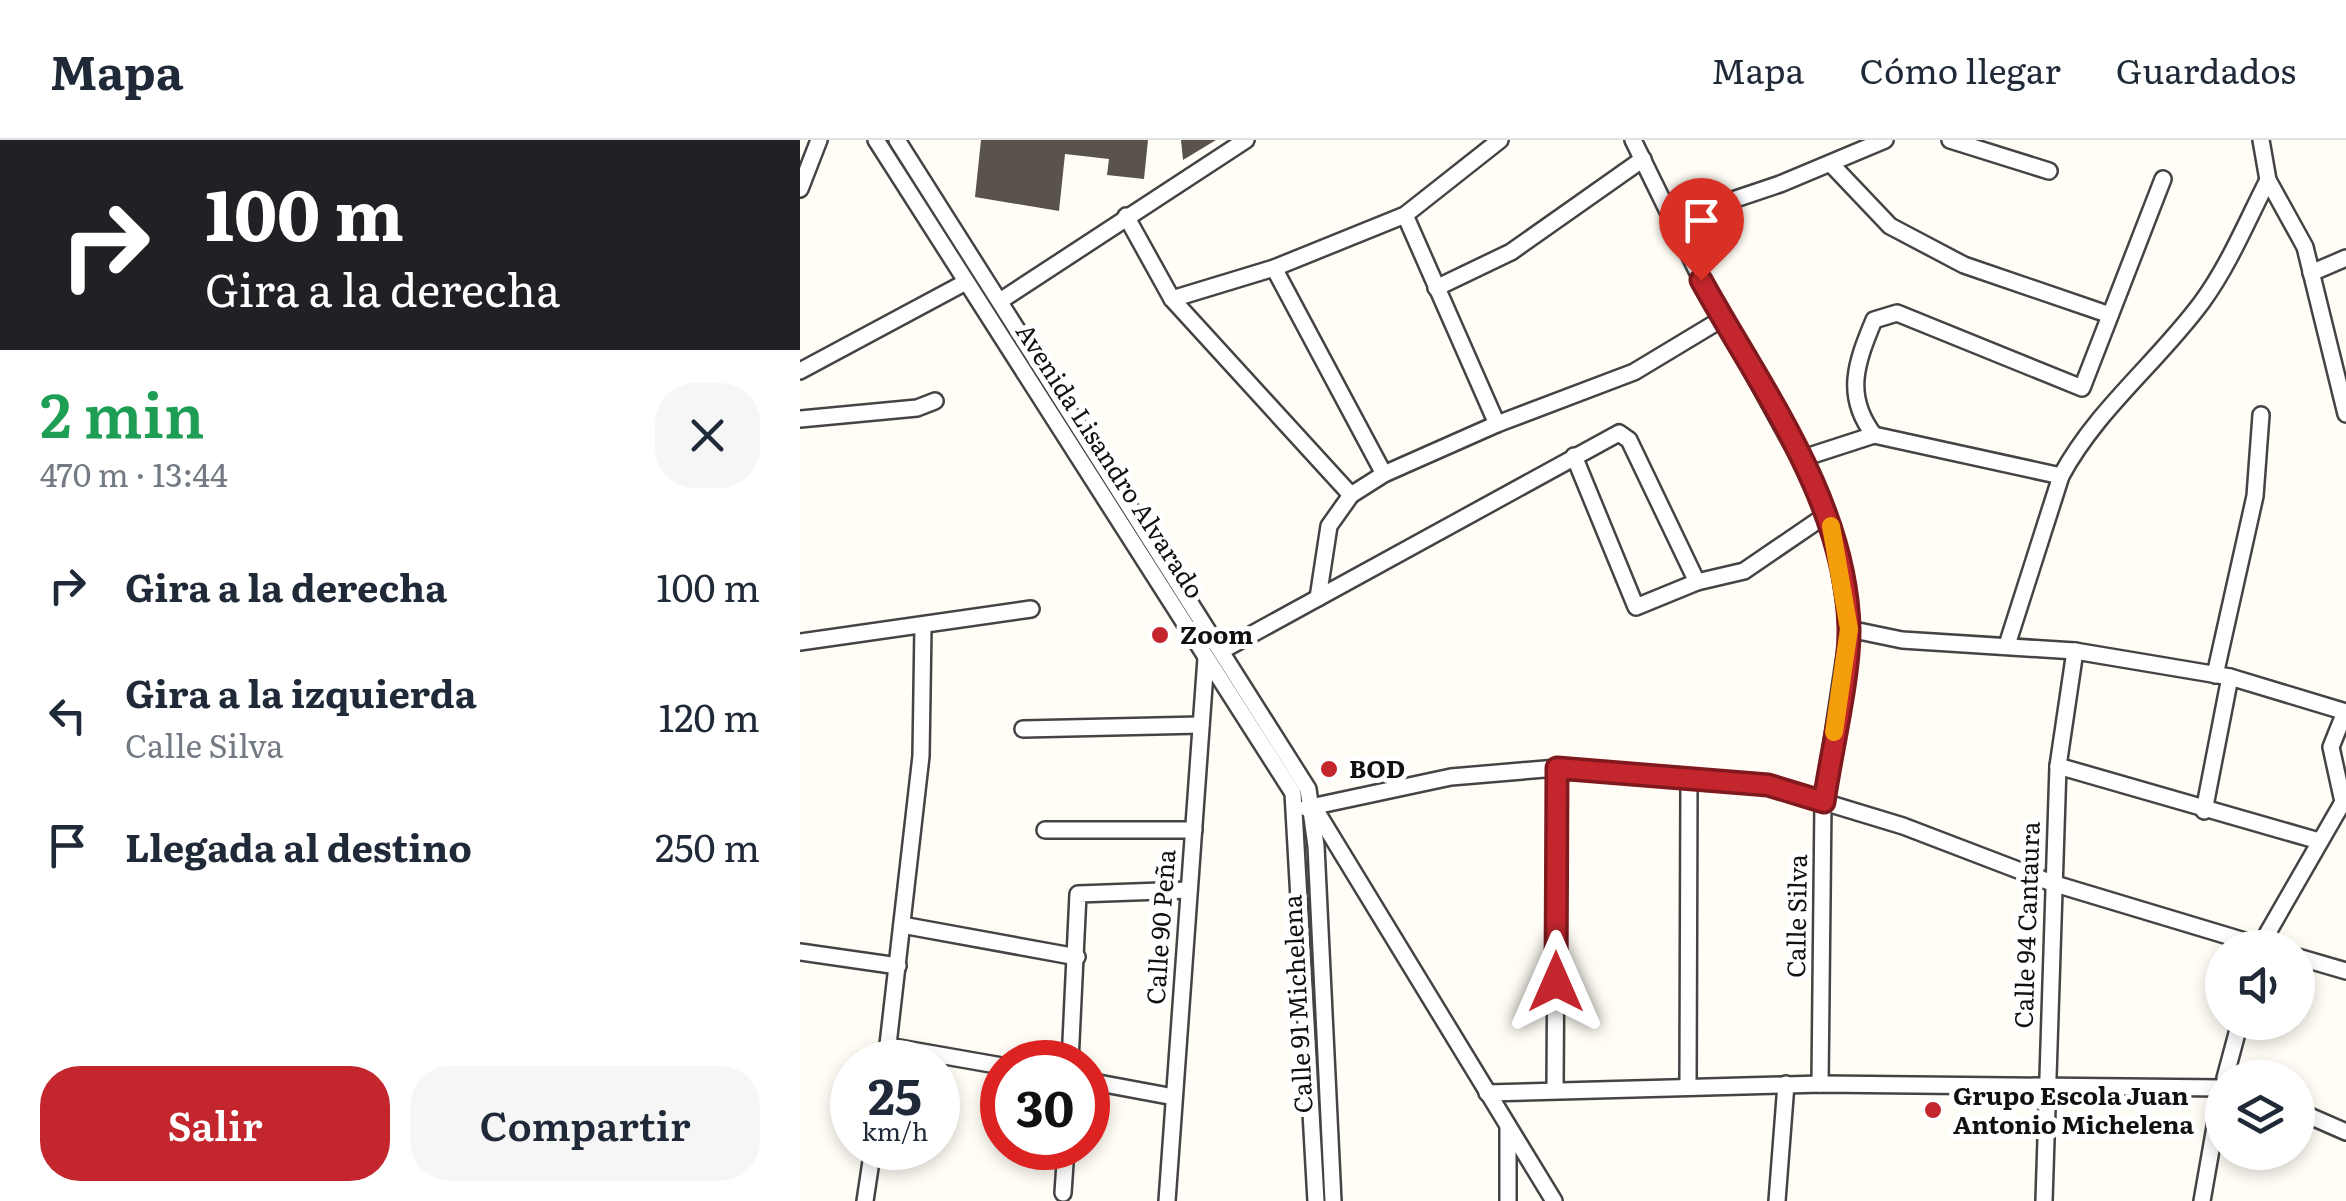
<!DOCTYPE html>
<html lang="es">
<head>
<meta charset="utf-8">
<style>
	:root { --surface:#fff; --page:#f6f6f7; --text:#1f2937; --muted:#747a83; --line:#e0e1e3; --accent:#c4262e }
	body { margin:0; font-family:Literata,serif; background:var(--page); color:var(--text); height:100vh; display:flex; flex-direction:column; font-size:38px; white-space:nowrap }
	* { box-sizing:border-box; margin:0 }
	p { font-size:32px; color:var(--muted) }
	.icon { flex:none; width:55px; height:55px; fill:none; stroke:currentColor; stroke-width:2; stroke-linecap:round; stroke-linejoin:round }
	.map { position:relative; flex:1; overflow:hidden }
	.panel { display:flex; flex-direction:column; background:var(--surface); width:800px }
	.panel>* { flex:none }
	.banner { background:#202124; color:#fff; overflow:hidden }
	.controls { position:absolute; left:1405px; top:790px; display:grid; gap:20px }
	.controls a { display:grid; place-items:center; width:110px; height:110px; border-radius:50%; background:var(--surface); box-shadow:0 5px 15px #0003; font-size:50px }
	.speed { position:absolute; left:30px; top:900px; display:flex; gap:20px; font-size:50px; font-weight:700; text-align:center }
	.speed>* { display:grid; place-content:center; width:130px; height:130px; border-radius:50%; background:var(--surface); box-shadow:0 5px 15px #0003; line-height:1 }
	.speed small { font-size:25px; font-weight:400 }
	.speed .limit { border:15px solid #d22; background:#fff; color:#111 }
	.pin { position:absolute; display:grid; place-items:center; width:85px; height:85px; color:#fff; margin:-102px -42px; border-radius:50% 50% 50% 0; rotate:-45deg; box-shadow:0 0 10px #0007 }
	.pin .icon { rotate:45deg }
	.me { position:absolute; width:110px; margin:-55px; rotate:0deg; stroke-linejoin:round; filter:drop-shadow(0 0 8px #0008) }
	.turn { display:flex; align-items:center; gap:35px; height:210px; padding:0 40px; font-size:45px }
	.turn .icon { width:130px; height:130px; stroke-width:2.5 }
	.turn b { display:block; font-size:70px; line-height:85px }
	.round { display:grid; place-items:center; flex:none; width:105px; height:105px; border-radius:40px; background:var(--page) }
	.headline { display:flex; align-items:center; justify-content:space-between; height:170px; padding:0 40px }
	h1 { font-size:60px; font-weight:600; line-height:75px; color:#1e9e55 }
	.button { display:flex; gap:20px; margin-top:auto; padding:20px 40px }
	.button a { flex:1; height:115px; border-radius:40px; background:var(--accent); color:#fff; font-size:40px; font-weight:600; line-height:115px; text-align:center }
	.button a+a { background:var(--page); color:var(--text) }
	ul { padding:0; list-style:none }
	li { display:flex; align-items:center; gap:30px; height:130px; padding:0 40px }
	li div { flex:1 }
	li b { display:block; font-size:38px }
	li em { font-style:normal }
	header { display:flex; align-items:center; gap:60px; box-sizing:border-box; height:140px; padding:0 50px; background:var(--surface); border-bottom:2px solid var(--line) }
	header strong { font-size:48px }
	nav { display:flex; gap:55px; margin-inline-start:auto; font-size:35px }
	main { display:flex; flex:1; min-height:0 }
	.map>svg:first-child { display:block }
</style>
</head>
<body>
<header>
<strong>Mapa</strong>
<nav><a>Mapa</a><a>Cómo llegar</a><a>Guardados</a></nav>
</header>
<main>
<section class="panel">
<div class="banner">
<div class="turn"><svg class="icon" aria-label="right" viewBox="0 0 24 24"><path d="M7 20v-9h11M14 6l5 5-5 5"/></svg><div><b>100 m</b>Gira a la derecha</div></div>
</div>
<div class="headline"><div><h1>2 min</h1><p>470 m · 13:44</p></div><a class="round"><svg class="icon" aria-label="close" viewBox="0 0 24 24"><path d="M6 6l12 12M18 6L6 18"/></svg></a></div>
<ul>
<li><svg class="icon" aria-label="right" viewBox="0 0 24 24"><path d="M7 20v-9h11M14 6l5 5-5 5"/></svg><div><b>Gira a la derecha</b></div><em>100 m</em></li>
<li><svg class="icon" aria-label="left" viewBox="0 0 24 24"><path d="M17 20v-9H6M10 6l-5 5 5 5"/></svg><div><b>Gira a la izquierda</b><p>Calle Silva</p></div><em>120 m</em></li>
<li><svg class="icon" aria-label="arrive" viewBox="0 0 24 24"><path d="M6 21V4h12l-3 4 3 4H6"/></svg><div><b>Llegada al destino</b></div><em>250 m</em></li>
</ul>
<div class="button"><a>Salir</a><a>Compartir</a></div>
</section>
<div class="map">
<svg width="1546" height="1061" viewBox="0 0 1546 1061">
	<rect width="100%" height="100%" fill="#fffdf5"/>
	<g fill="#5a524d">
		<polygon points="181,0 348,0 344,39 307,35 309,19 265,14 259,71 175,57"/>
		<polygon points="381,0 416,0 383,20"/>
	</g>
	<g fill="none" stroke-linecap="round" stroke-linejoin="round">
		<g stroke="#444" stroke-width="20">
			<g id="minor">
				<polyline points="76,0 493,653 516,1061"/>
				<polyline points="97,0 508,649 516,706 533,1061"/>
				<polyline points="833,0 901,139 1000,319 1034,394 1049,489 1023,662 1020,944"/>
				<polyline points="1150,0 1249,31"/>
				<polyline points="1461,0 1468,40 1505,107 1546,274"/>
				<polyline points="1032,25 1090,86 1164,125 1310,175"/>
				<polyline points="0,49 19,0"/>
				<polyline points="605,75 697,284"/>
				<polyline points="326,76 372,159 551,355"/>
				<polyline points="873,80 980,44 1085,0"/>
				<polyline points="474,128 584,334"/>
				<polyline points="1511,133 1546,118"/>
				<polyline points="636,148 711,112 843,19"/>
				<polyline points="372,159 474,128 605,75 700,0"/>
				<polyline points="200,161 446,0"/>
				<polyline points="0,231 166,142"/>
				<polyline points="0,279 117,268 135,261"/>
				<polyline points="774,316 836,467 897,442 944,431 1026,375"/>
				<polyline points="1000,319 1074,295"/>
				<path d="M1261,336L1074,295C1044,256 1056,223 1074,180L1097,173L1282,248L1363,39"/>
				<polyline points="518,458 529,386 551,355 584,334 697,284 834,232 922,179"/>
				<polyline points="1049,489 1102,500 1275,511 1430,537 1546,572"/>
				<polyline points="0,502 231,469"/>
				<path d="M1207,505L1261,336C1297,269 1357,223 1402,162C1429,125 1447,81 1468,40"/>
				<polyline points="423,510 819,293 829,300 897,442"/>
				<polyline points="1415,535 1455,356 1461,275"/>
				<polyline points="223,589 401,585"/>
				<polyline points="1258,626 1519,701"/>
				<polyline points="506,668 651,637 757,628 968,645 1103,686 1252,743 1468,808"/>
				<polyline points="515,669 754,1061"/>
				<polyline points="1404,671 1430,537"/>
				<polyline points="245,690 394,690"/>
				<polyline points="102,785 277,817"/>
				<polyline points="1459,808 1543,662 1531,607 1545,572"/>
				<polyline points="0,812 98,826"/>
				<polyline points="1498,817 1546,831"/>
				<polyline points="88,906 202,926"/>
				<polyline points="86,922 121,616 123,486"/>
				<polyline points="270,922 278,754 389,750"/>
				<polyline points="1425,938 1440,882"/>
				<polyline points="288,941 374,957"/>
				<polyline points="888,945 889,640"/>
				<polyline points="755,949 757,628"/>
				<polyline points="687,953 1020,944 1422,948"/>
				<polyline points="1498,971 1546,992"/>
				<polyline points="263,1053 266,1008"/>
				<polyline points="65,1061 73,1008"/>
				<polyline points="367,1061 406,518"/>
				<polyline points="708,1061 708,988"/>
				<polyline points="977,1061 986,944"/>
				<polyline points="1244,1061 1258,626 1275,511"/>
				<polyline points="1402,1061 1422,947"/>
			</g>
		</g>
		<use href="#minor" stroke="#fff" stroke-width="15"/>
	</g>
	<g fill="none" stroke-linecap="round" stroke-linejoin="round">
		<g stroke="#7f191e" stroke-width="25">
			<path id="route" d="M756,842L757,628L968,645L1024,662C1031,612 1050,535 1049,488C1046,361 960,247 901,140"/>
		</g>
		<use href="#route" stroke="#c4262e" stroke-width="18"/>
		<polyline stroke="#f59e0b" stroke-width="18" points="1031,386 1049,489 1034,592"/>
	</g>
	<g fill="#c4262e" stroke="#fff" stroke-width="4">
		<circle cx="360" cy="495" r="10"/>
		<circle cx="529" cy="629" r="10"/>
		<circle cx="1133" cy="970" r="10"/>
	</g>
	<g text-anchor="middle" stroke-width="10" stroke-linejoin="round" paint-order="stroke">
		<g font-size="25" fill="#111" stroke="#fff">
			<text transform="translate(310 321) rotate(57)" y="9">Avenida Lisandro Alvarado</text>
			<text transform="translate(997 776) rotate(-89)" y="9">Calle Silva</text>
			<text transform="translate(1227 785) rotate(-88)" y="9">Calle 94 Cantaura</text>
			<text transform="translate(361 787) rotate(-86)" y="9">Calle 90 Peña</text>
			<text transform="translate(498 864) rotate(-93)" y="9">Calle 91 Michelena</text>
		</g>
		<g font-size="25" font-weight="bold" fill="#111" stroke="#fff" text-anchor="start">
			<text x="380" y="504">Zoom</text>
			<text x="549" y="638">BOD</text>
			<text x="1153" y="965">Grupo Escola Juan<tspan x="1153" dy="29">Antonio Michelena</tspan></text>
		</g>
	</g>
</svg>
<div class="controls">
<a><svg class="icon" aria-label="sound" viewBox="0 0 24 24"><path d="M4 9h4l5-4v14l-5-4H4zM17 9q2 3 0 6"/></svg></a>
<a><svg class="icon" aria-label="layers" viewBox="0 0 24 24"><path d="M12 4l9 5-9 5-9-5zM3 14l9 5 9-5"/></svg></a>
</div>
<div class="speed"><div>25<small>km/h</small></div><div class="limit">30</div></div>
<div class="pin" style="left:901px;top:140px;background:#d93025"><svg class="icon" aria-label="arrive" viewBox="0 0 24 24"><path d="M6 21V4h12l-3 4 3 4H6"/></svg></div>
<svg class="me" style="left:756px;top:842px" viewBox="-20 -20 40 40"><path d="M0-17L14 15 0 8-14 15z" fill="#c4262e" stroke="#fff" stroke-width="4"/></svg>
</div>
</main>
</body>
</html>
